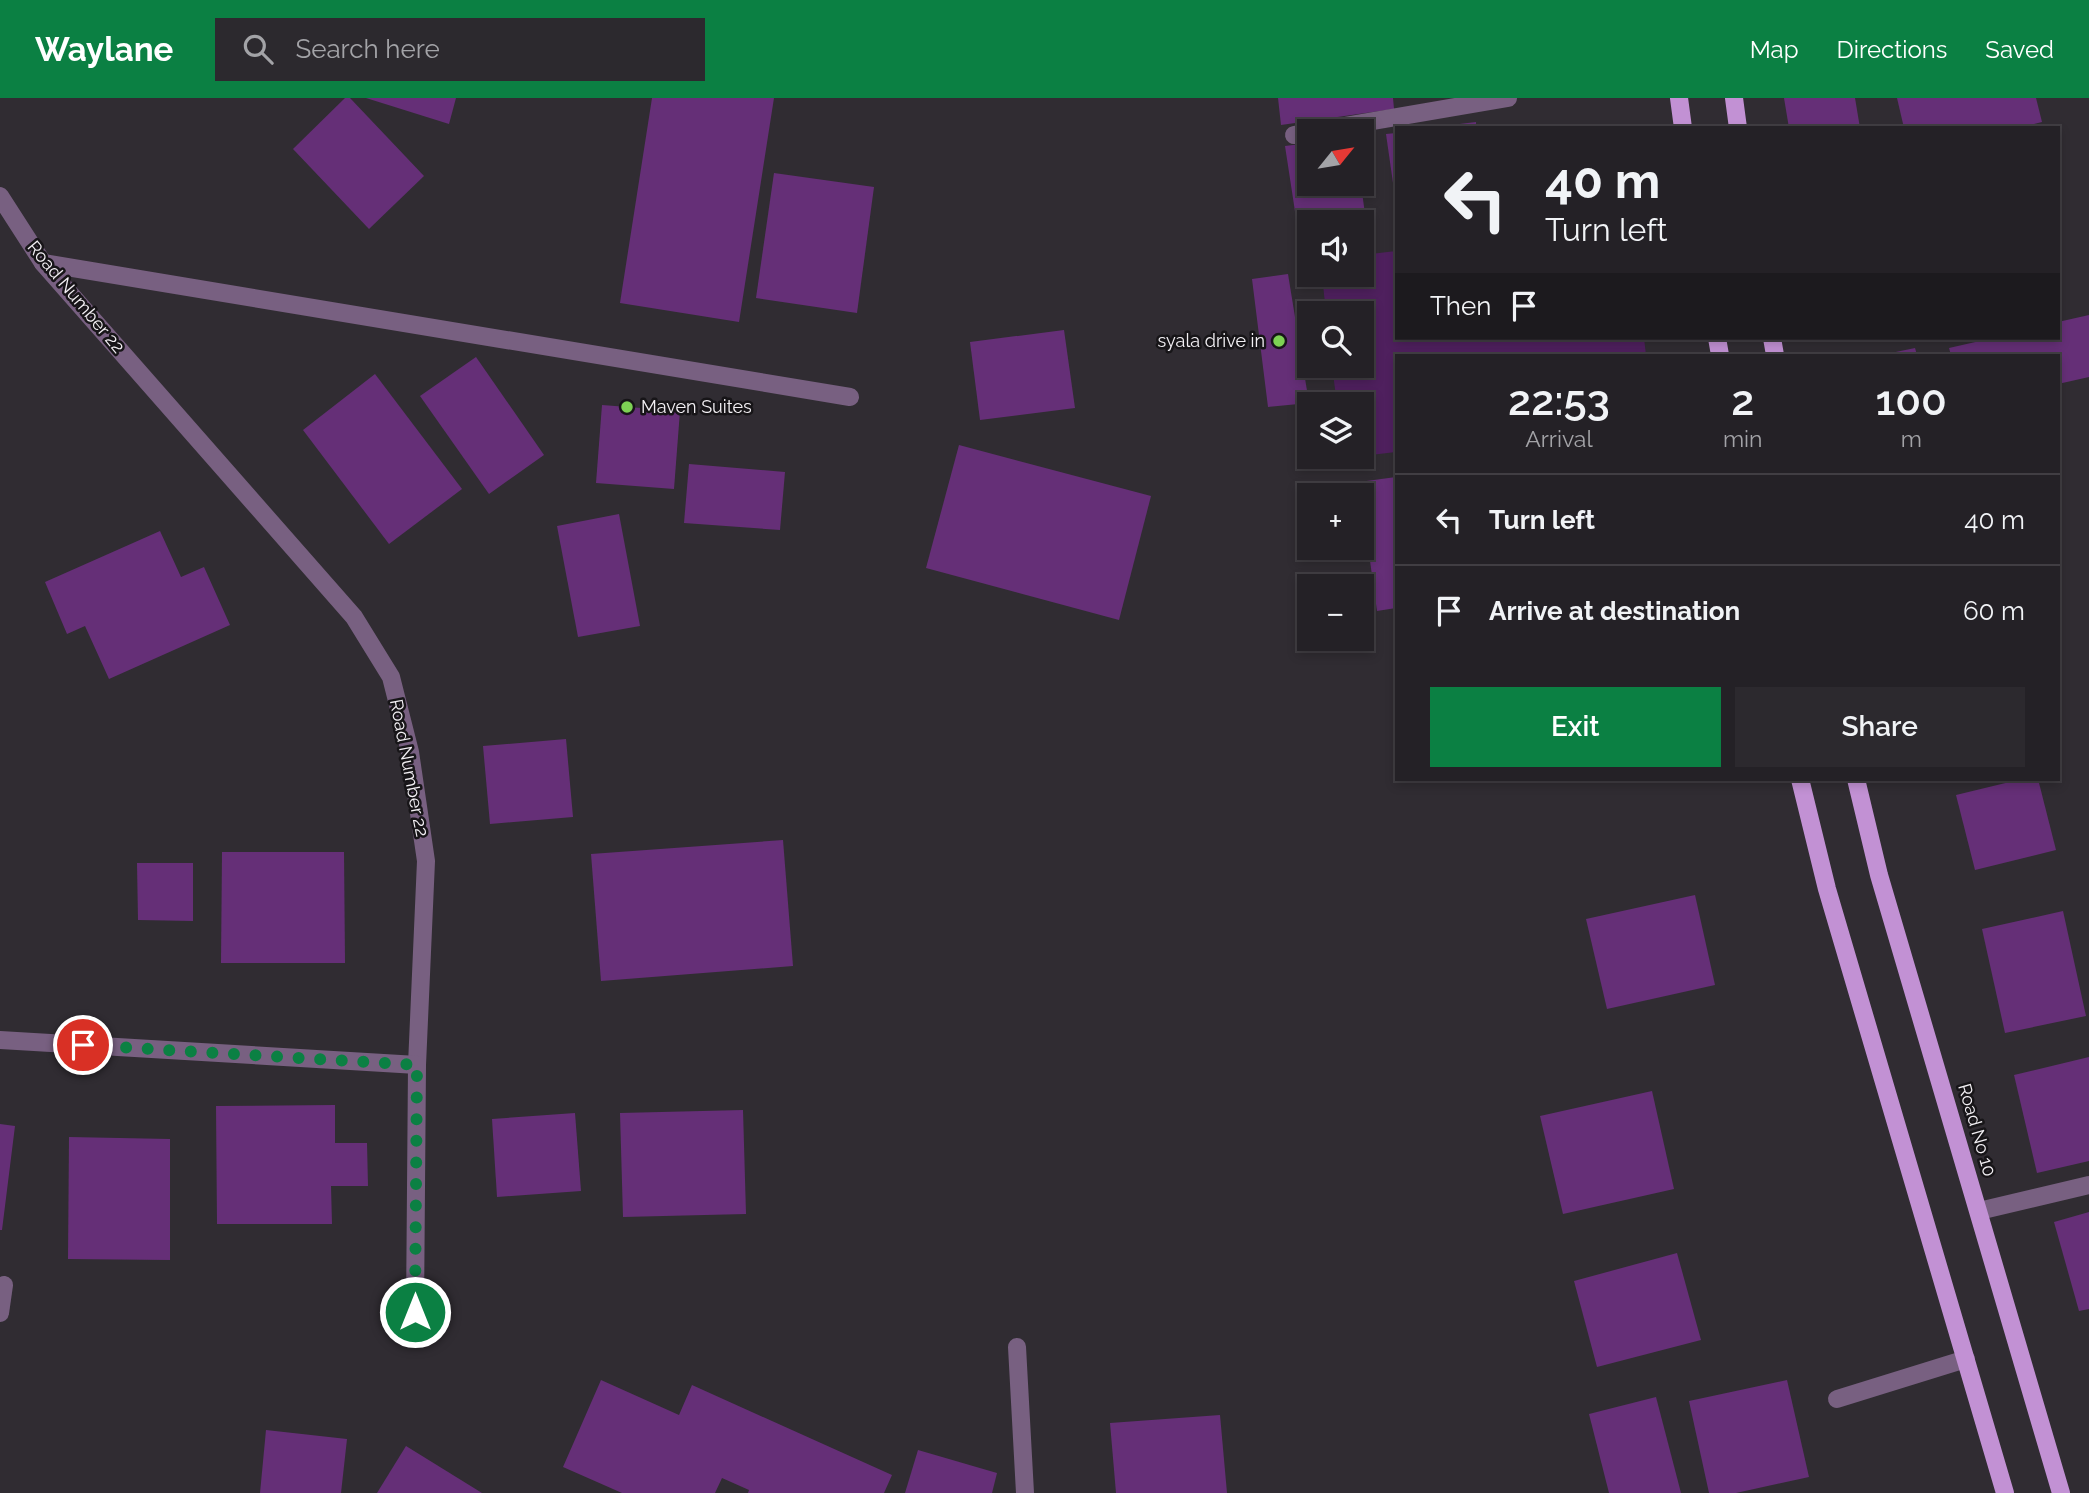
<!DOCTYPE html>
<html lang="en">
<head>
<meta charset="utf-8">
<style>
	:root { --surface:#242126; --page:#2c292e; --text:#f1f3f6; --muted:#a3a3a7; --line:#413e43; --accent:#0b8043 }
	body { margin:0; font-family:Raleway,sans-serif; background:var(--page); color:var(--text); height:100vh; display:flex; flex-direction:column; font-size:26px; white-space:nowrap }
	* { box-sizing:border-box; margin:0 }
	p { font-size:23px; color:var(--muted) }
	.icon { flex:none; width:38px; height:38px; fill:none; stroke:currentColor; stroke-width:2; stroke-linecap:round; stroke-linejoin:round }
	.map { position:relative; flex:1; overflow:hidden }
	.panel { position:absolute; left:1395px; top:256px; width:665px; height:427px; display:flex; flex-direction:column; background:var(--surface); border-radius:0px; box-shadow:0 4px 10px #0003,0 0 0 2px var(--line) }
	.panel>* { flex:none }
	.guide { position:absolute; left:1395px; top:28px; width:665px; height:214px; border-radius:0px; box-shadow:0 4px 10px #0003,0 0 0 2px var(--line); background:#242126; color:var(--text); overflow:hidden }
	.needle { width:46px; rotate:60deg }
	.buttons { position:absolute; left:1297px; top:21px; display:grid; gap:14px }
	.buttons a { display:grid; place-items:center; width:77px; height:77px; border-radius:0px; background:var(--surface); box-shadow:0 4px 10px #0003,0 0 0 2px var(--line); font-size:35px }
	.pin { position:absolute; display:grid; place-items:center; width:60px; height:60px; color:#fff; margin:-30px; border:4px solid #fff; border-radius:50%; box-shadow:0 2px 7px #0007 }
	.me { position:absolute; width:77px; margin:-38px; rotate:0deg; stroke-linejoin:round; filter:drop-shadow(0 0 5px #0008) }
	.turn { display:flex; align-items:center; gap:24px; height:147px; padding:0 35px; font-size:32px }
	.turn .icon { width:91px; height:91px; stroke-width:2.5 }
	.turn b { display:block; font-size:49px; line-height:60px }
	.then { display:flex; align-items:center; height:66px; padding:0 35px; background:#0003; gap:14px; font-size:26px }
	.eta { display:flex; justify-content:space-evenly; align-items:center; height:119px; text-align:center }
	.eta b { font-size:42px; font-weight:600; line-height:49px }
	.action { display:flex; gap:14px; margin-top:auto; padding:14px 35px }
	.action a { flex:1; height:80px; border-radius:0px; background:var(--accent); color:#fff; font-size:28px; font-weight:600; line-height:80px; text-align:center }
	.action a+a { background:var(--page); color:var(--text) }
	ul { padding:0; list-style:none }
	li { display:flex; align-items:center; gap:21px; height:91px; padding:0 35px; border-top:2px solid var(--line) }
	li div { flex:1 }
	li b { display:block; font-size:26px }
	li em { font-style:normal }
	header { display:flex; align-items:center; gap:42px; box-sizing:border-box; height:98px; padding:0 35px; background:var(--accent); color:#fff }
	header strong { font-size:33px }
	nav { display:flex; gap:38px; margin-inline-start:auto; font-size:24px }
	.search { width:490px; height:63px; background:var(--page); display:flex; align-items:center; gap:18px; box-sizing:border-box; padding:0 24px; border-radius:0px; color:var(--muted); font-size:26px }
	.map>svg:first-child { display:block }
</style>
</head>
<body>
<header>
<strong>Waylane</strong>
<div class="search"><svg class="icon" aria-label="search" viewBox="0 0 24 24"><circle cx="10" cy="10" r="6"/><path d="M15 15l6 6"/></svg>Search here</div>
<nav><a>Map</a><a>Directions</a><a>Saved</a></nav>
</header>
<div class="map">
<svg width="2089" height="1395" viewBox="0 0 2089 1395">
	<rect width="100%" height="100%" fill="#302c32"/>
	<polygon fill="#4f205e" points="1396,153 1396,240 1644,240 1646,257 1396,257 1396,354 1362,358 1362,306 1337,306 1332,268 1362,268 1362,215 1326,215 1322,177 1362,177 1362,157"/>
	<g fill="#652f77">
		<polygon points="345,0 350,0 424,78 369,131 293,51"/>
		<polygon points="366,0 456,0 449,26"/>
		<polygon points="652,0 774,0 739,224 620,205"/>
		<polygon points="1278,0 1393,0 1394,11 1281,27"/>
		<polygon points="1784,0 1855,0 1860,30 1789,30"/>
		<polygon points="1897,0 2036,0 2042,24 2018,30 1904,30"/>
		<polygon points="1476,24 1476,30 1444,30 1443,28"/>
		<polygon points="1396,35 1396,99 1395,99 1386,36"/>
		<polygon points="1309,45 1309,86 1361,86 1366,124 1309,124 1309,132 1298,133 1285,48"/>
		<polygon points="774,75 874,89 857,215 756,200"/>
		<polygon points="1288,176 1309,305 1268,309 1252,181"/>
		<polygon points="2089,217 2089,279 2058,286 2058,257 1951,257 1949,250 1993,240 2058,240 2058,224"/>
		<polygon points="1064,232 1075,310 980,322 970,244"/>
		<polygon points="1915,250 1917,257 1886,257 1886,256"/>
		<polygon points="476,259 544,357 489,396 420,298"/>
		<polygon points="375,276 462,391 389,446 303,332"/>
		<polygon points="602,307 680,313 674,391 596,385"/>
		<polygon points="959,347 1151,398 1119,522 926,470"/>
		<polygon points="689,366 785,374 780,432 684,425"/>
		<polygon points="1396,379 1396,510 1377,513 1359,384"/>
		<polygon points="619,416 640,528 578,539 557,428"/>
		<polygon points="160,433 181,479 204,469 230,527 109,581 85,528 67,536 45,484"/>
		<polygon points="566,641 573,719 490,726 483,648"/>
		<polygon points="2022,681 2038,681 2056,752 1975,772 1956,697"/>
		<polygon points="783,742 793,868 601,883 591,756"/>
		<polygon points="222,754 344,754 345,865 221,865"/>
		<polygon points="137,765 193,765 193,823 138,822"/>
		<polygon points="1695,797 1715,887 1607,911 1586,821"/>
		<polygon points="2063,813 2086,918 2005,935 1982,831"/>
		<polygon points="2089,959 2089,1063 2037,1075 2014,977"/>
		<polygon points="1652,993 1674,1091 1563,1116 1540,1018"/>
		<polygon points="335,1007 335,1045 367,1045 368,1088 331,1088 332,1126 217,1126 216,1008"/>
		<polygon points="743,1012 746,1116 623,1119 620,1015"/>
		<polygon points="575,1015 581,1093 497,1099 492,1021"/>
		<polygon points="0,1026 15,1028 2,1132 0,1132"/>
		<polygon points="69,1039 170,1041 170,1162 68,1161"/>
		<polygon points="2089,1114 2089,1211 2079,1213 2054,1124"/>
		<polygon points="1677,1155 1701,1242 1597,1269 1574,1183"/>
		<polygon points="601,1282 679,1317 692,1287 892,1377 884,1395 748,1395 749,1392 722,1380 715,1395 622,1395 563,1369"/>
		<polygon points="1787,1282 1809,1379 1736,1395 1709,1395 1689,1303"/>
		<polygon points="1656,1299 1681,1395 1609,1395 1589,1316"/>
		<polygon points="1220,1317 1227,1395 1116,1395 1110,1325"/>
		<polygon points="266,1332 347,1341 341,1395 260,1395"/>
		<polygon points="406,1348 482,1395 377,1395"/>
		<polygon points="918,1352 997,1375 992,1395 905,1395"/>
	</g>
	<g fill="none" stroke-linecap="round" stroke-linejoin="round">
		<g stroke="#786081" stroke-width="18">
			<polyline points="1315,33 1508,0"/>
			<polyline points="1294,37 1309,34"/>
			<polyline points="0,98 43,165 354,519 391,579 410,654 426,763 417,967 415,1214"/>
			<polyline points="43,165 850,299"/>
			<polyline points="0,942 417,967"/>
			<polyline points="1979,1113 2089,1087"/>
			<polyline points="0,1215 4,1187"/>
			<polyline points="1017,1249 1025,1395"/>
			<polyline points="1837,1301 1966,1261"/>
		</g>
		<g stroke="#c291d4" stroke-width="18">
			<polyline points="1679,0 1683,30"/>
			<polyline points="1734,0 1738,30"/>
			<polyline points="1717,240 1720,257"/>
			<polyline points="1772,240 1775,257"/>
			<polyline points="1800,681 1827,791 2005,1395"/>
			<polyline points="1856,681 1879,777 2061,1395"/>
		</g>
	</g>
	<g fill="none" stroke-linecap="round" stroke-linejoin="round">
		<polyline stroke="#0b8043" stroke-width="12" stroke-dasharray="0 21.6" points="83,947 417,967 415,1214"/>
	</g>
	<g fill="#7dd154" stroke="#171518" stroke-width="2.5">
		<circle cx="1279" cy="243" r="7"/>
		<circle cx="627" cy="309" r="7"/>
	</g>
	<g text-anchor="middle" stroke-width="5" stroke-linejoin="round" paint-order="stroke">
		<g font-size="18" fill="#f3f0f4" stroke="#171518">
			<text transform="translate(76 199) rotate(50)" y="6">Road Number 22</text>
			<text transform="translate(409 670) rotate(79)" y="6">Road Number 22</text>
			<text transform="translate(1977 1032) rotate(74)" y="6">Road No 10</text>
		</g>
		<g font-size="18" fill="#f3f0f4" stroke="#171518" text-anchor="end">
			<text x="1265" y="249">syala drive in</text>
			<text x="641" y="315" text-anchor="start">Maven Suites</text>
		</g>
	</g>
</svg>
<div class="buttons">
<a><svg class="needle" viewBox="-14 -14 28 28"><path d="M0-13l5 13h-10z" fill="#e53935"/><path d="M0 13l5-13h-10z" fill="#a3a3a7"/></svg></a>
<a><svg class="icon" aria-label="sound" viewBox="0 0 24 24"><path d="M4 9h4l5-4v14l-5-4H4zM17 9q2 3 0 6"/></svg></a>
<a><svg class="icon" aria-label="search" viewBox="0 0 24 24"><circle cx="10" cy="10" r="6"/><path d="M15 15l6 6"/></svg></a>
<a><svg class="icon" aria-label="layers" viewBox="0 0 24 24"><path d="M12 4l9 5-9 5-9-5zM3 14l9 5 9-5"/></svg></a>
<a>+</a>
<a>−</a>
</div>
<div class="pin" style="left:83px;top:947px;background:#d93025"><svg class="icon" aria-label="arrive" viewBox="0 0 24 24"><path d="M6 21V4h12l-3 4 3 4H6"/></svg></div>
<svg class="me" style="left:415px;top:1214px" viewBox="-20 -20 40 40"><circle r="17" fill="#0b8043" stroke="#fff" stroke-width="3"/><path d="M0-11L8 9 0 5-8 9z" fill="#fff"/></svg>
<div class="guide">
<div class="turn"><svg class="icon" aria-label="left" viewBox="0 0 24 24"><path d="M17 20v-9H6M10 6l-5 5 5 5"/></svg><div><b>40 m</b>Turn left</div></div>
<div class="then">Then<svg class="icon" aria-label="arrive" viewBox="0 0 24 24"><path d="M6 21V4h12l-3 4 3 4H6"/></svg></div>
</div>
<section class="panel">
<div class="eta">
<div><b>22:53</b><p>Arrival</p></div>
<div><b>2</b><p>min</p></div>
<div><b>100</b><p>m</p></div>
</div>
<ul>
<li><svg class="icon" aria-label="left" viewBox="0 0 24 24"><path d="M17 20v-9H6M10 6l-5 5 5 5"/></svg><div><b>Turn left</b></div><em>40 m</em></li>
<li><svg class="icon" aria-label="arrive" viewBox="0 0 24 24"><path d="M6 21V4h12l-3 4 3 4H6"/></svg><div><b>Arrive at destination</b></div><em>60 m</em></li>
</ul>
<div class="action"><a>Exit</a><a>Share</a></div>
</section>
</div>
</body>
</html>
